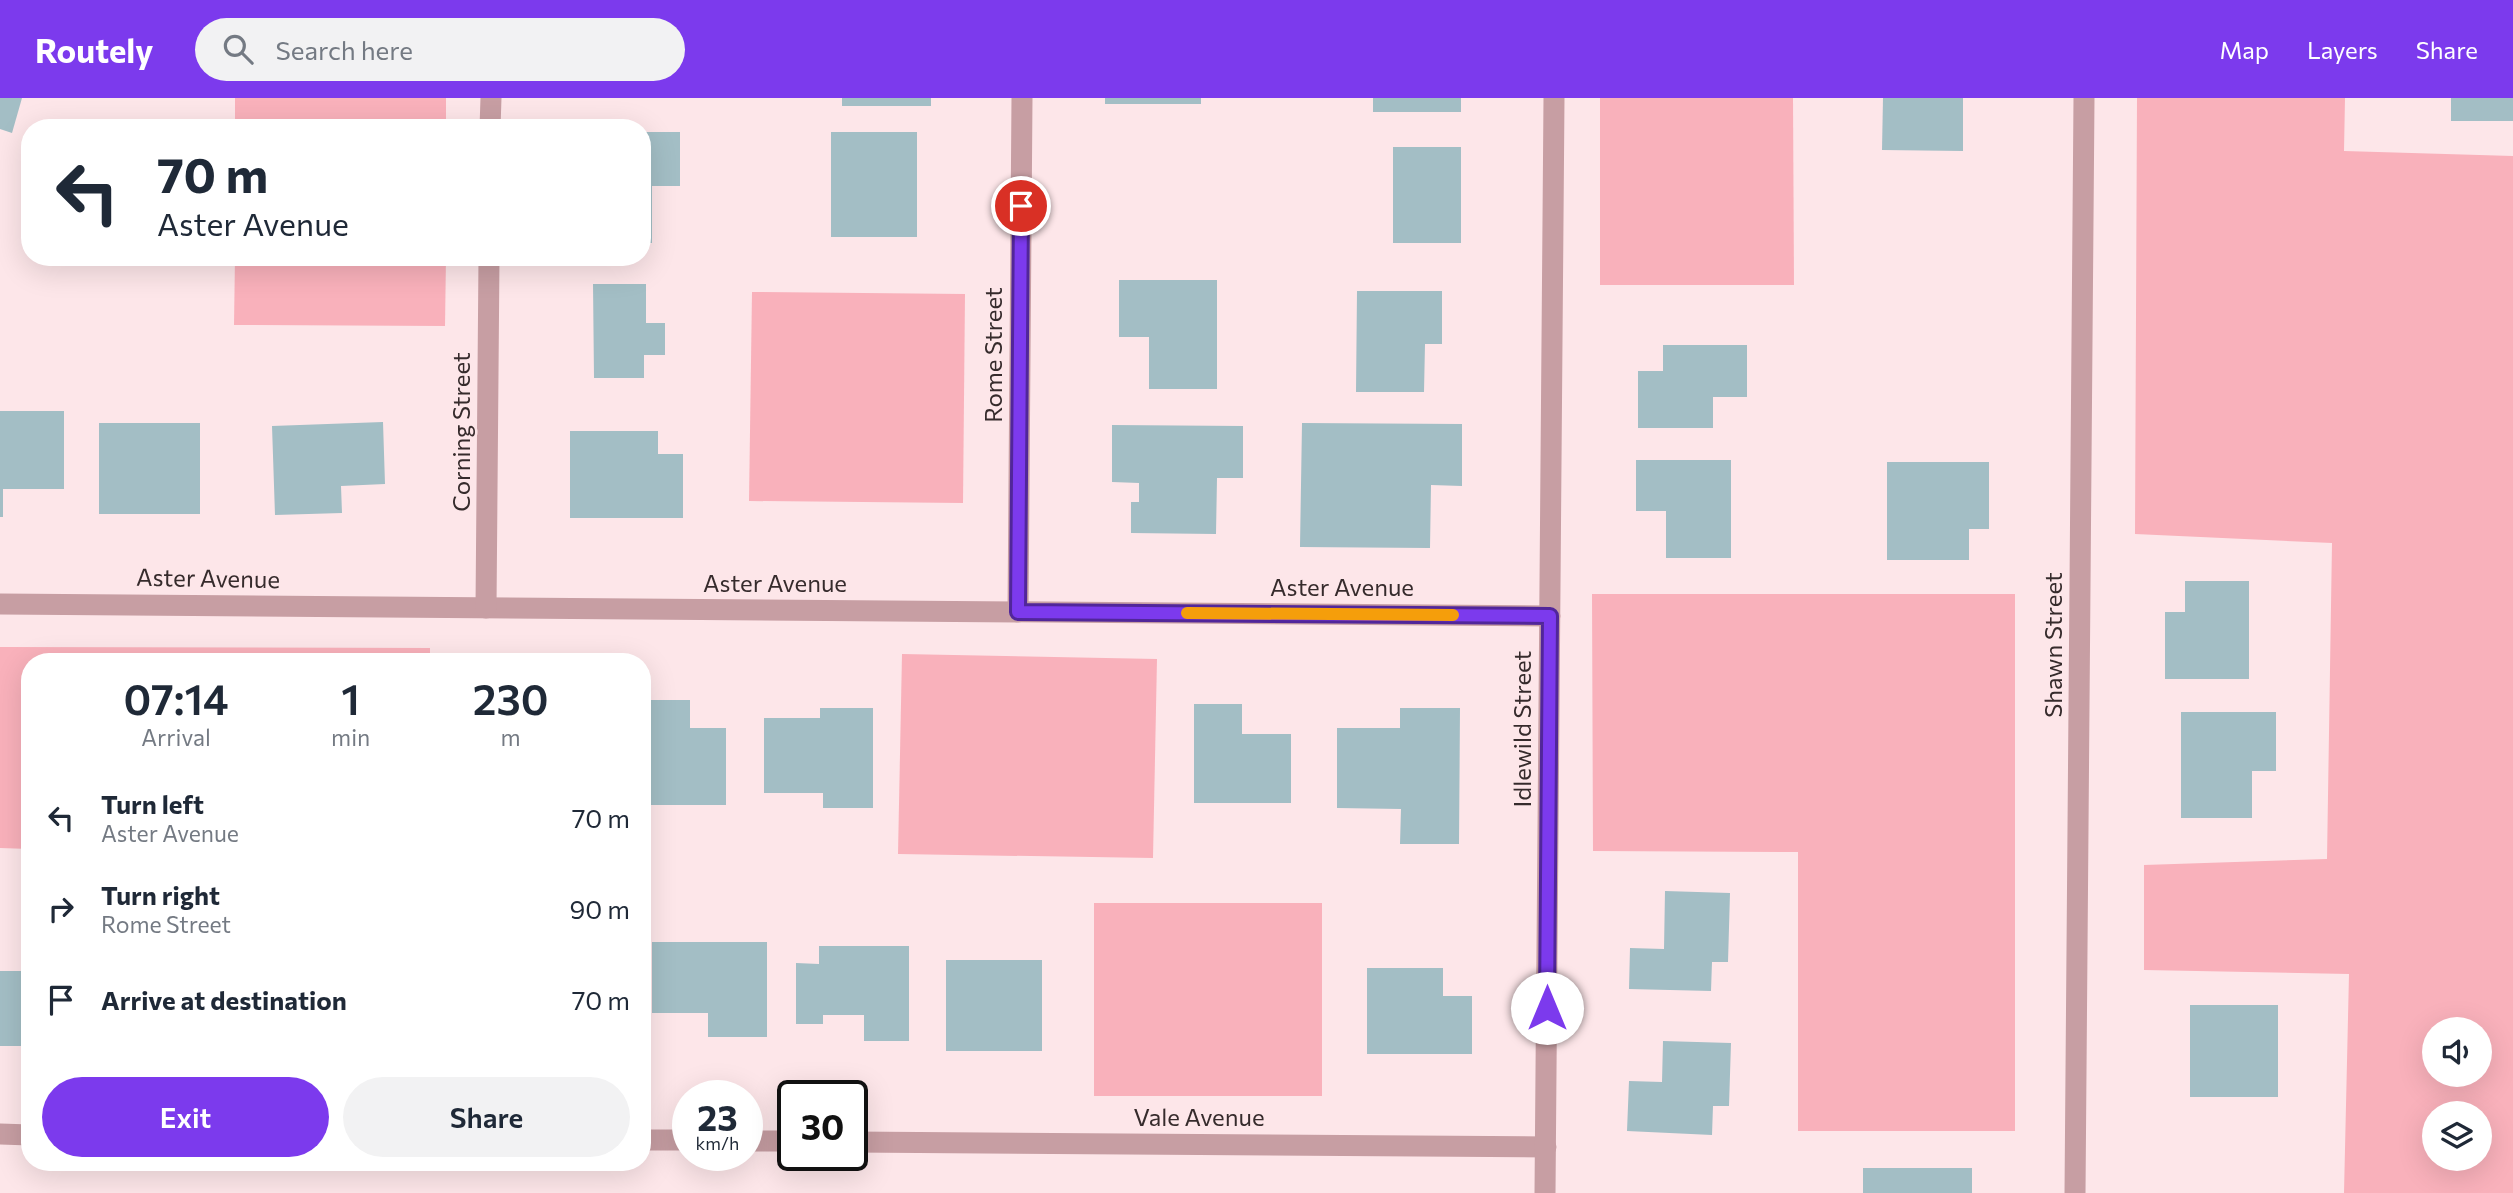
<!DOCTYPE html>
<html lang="en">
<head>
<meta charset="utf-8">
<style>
	:root { --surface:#fff; --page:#f2f2f3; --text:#1f2937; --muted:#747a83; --accent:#7c3aed }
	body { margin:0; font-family:Commissioner,sans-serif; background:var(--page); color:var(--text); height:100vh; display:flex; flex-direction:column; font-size:26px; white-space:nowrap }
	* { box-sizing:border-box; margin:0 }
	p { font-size:23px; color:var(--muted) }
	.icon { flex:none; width:38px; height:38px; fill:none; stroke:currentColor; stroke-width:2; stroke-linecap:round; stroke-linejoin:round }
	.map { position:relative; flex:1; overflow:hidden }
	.panel { position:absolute; left:21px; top:555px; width:630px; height:518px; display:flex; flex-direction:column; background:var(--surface); border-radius:28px; box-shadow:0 7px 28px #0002 }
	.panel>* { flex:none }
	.guide { position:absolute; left:21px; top:21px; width:630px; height:147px; border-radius:28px; box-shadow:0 7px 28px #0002; background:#fff; color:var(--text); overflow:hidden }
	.tools { position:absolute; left:2422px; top:919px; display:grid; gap:14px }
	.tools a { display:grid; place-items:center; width:70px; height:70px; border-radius:50%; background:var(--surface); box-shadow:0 7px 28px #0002; font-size:35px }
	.speed { position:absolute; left:672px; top:982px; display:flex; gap:14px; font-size:35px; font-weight:700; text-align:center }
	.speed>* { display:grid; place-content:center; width:91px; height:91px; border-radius:50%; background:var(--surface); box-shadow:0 7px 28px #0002; line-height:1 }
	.speed small { font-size:18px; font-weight:400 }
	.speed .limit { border:4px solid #111; border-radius:10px; background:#fff; color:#111 }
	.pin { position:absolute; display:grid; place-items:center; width:60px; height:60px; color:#fff; margin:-30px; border:4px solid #fff; border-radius:50%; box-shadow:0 2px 7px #0007 }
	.me { position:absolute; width:77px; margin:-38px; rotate:0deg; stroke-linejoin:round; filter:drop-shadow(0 0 5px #0008) }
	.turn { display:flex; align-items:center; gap:24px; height:147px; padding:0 21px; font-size:32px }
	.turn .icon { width:91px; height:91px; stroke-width:2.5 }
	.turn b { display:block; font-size:49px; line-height:60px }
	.eta { display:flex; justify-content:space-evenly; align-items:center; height:119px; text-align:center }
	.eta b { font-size:42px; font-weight:600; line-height:49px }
	.button { display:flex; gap:14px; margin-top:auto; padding:14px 21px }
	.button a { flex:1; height:80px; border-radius:42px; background:var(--accent); color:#fff; font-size:28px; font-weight:600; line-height:80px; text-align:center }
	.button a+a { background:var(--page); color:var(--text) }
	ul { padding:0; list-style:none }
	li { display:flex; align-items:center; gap:21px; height:91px; padding:0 21px }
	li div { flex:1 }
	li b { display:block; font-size:26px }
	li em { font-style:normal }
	header { display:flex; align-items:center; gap:42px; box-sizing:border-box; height:98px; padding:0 35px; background:var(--accent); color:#fff }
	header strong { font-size:33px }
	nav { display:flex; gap:38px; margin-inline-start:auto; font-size:24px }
	.search { width:490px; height:63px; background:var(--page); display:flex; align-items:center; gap:18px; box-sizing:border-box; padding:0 24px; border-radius:38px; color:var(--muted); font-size:26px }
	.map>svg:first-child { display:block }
</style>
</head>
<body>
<header>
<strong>Routely</strong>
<div class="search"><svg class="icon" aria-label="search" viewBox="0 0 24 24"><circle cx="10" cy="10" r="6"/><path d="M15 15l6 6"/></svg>Search here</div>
<nav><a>Map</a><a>Layers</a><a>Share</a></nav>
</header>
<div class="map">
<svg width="2513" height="1095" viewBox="0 0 2513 1095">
	<rect width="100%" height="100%" fill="#fde6e9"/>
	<g fill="#f9b1bb" fill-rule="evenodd">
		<rect x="235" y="0" width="211" height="30"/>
		<polygon points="1600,0 1793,0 1794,187 1600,187"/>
		<path d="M2137,0H2345L2344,53L2513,58V1095H2344L2349,876L2144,872V767L2327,761L2332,445L2135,436ZM2480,931V976H2434V931ZM2480,1015V1060H2434V1015Z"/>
		<polygon points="235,159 446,159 445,228 234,227"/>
		<polygon points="752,194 965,196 963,405 749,403"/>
		<polygon points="1592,496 2015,496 2015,1033 1798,1033 1798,754 1593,753"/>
		<polygon points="0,549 430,550 430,563 30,564 30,751 0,750"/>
		<polygon points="902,556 1157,561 1153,760 898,756"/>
		<rect x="1094" y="805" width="228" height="193"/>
	</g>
	<g fill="#a3bec5">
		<polygon points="0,0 22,0 12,35 0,31"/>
		<rect x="842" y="0" width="89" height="8"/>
		<rect x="1105" y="0" width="96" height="6"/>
		<rect x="1373" y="0" width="88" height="14"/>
		<polygon points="1883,0 1963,0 1963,53 1882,52"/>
		<rect x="2451" y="0" width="62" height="23"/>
		<polygon points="642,34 680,34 680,88 652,88 652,145 642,145"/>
		<rect x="831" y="34" width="86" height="105"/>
		<rect x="1393" y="49" width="68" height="96"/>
		<polygon points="1119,182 1217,182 1217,291 1149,291 1149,239 1119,239"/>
		<polygon points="593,186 646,186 646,225 665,225 665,257 644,257 644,280 594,280"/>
		<polygon points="1357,193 1442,193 1442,246 1425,246 1424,294 1356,294"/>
		<polygon points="1663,247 1747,247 1747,299 1713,299 1713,330 1638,330 1638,273 1663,273"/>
		<polygon points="0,313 64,313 64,391 3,391 3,419 0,419"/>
		<polygon points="383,324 385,386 341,388 342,415 275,417 272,328"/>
		<rect x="99" y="325" width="101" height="91"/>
		<polygon points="1302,325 1462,326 1462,388 1431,387 1430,450 1300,449"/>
		<polygon points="1112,327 1243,328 1243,380 1217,380 1216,436 1131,435 1131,404 1139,404 1139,385 1112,384"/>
		<polygon points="570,333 658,333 658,356 683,356 683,420 570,420"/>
		<polygon points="1636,362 1731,362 1731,460 1666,460 1666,413 1636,413"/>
		<polygon points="1887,364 1989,364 1989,431 1969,431 1969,462 1887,462"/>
		<polygon points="2185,483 2249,483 2249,581 2165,581 2165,514 2185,514"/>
		<polygon points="642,602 690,602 690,630 726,630 726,707 642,707"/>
		<polygon points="1194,606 1242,606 1242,636 1291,636 1291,705 1194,705"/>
		<polygon points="820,610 873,610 873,710 823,710 823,695 764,695 764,620 820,620"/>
		<polygon points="1400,610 1460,610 1459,746 1400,746 1401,711 1337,710 1337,630 1400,630"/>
		<polygon points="2181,614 2276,614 2276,673 2252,673 2252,720 2181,720"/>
		<polygon points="1665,793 1730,795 1728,864 1712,864 1711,893 1629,891 1630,850 1664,851"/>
		<polygon points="652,844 767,844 767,939 708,939 708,915 652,915"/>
		<polygon points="819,848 909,848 909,943 864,943 864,917 823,917 823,926 796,926 796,865 819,866"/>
		<rect x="946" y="862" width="96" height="91"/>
		<polygon points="1367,870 1443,870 1443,898 1472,898 1472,956 1367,956"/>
		<rect x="0" y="873" width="30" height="75"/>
		<rect x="2190" y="907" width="88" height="92"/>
		<polygon points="1663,943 1731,945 1729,1008 1713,1008 1712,1037 1627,1033 1629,983 1662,984"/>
		<rect x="1863" y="1070" width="109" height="25"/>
	</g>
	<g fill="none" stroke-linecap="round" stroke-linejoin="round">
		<g stroke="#c79ea3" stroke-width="21">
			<polyline points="490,30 491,0"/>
			<polyline points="0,506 1550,518"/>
			<polyline points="486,510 489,159"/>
			<polyline points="1018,514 1022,0"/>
			<polyline points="0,1036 30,1037"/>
			<polyline points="642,1042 688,1042"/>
			<polyline points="747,1043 793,1043"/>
			<polyline points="852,1044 1546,1049"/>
			<polyline points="1545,1095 1554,0"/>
			<polyline points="2075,1095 2084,0"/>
		</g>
	</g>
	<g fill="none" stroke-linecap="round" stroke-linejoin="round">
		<g stroke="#51269a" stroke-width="18">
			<polyline id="route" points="1021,108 1018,514 1550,518 1547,910"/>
		</g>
		<use href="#route" stroke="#7c3aed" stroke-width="12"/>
		<polyline stroke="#f59e0b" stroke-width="12" points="1187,515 1453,517"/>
	</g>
	<g text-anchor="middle" stroke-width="5" stroke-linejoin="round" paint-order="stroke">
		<g font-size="24" fill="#362b2c" stroke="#fde6e9">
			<text transform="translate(994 257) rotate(-90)" y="8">Rome Street</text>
			<text transform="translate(462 334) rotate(-90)" y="8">Corning Street</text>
			<text transform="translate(208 481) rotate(1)" y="8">Aster Avenue</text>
			<text x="775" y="494">Aster Avenue</text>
			<text x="1342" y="498">Aster Avenue</text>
			<text transform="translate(2054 547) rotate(-90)" y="8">Shawn Street</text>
			<text transform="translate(1523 631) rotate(-90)" y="8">Idlewild Street</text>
			<text x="1199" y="1028">Vale Avenue</text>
		</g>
	</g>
</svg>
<div class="tools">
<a><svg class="icon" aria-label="sound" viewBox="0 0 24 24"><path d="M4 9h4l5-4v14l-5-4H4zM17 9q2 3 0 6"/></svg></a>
<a><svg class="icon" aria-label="layers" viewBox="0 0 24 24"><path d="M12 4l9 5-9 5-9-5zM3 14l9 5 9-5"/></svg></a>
</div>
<div class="speed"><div>23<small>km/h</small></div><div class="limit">30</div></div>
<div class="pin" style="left:1021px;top:108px;background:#d93025"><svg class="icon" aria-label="arrive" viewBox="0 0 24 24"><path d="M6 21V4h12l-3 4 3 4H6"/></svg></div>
<svg class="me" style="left:1547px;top:910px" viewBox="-20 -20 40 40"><circle r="19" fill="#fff"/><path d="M0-13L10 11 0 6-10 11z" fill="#7c3aed"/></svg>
<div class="guide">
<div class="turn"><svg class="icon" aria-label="left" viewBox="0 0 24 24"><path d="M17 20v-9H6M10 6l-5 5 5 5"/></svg><div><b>70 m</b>Aster Avenue</div></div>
</div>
<section class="panel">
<div class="eta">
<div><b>07:14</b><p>Arrival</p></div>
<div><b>1</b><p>min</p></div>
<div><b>230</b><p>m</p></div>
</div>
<ul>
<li><svg class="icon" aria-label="left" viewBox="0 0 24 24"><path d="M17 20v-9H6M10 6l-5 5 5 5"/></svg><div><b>Turn left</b><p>Aster Avenue</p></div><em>70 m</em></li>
<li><svg class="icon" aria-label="right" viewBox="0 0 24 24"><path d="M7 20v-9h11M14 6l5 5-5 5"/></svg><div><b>Turn right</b><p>Rome Street</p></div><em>90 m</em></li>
<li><svg class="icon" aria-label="arrive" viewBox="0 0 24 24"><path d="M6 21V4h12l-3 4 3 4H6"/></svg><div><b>Arrive at destination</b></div><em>70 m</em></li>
</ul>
<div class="button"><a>Exit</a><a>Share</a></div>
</section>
</div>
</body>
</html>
